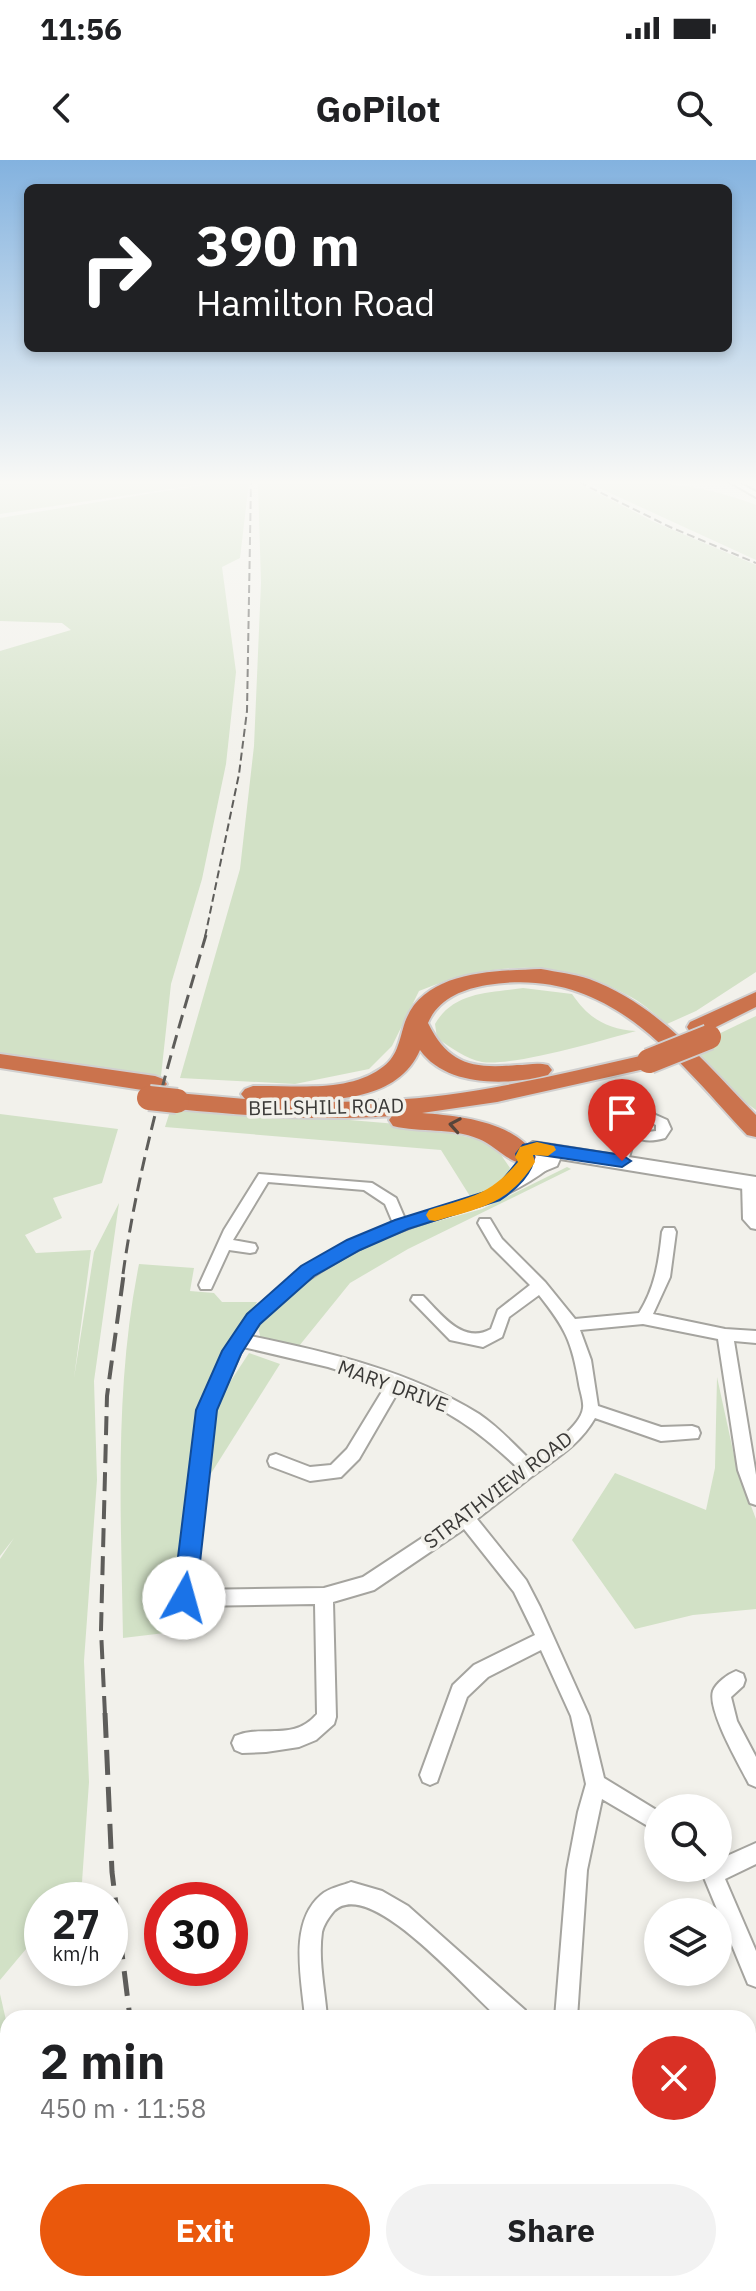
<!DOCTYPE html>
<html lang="en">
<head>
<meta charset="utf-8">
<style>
	:root { --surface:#fff; --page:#f2f2f2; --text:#202124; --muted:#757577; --accent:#ea580c }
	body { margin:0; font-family:"IBM Plex Sans",sans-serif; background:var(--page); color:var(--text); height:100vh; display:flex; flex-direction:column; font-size:30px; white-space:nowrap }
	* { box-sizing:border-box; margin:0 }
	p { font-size:26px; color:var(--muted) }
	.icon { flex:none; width:44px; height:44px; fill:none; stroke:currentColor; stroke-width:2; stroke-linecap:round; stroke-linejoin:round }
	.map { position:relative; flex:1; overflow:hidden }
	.sheet { position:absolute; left:0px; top:1850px; width:756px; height:282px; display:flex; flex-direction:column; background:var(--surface); border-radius:24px 24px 0 0; box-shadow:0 4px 12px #0003 }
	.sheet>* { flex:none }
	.hud { position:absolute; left:24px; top:24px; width:708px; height:168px; border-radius:12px; box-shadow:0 4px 12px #0003; background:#202124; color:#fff; overflow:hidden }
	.fabs { position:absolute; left:644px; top:1634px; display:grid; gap:16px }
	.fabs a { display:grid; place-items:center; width:88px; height:88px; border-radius:50%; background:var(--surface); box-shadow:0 4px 12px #0003; font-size:40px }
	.speed { position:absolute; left:24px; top:1722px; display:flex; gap:16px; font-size:40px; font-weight:700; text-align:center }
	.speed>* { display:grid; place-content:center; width:104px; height:104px; border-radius:50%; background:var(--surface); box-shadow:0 4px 12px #0003; line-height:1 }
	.speed small { font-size:20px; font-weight:400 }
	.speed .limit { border:12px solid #d22; background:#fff; color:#111 }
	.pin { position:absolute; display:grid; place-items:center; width:68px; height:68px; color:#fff; margin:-82px -34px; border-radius:50% 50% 50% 0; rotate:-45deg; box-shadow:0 0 8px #0007 }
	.pin .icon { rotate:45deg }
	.me { position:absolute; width:88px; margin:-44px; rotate:7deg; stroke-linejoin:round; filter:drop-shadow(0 0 6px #0008) }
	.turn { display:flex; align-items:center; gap:28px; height:168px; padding:0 40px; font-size:36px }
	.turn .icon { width:104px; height:104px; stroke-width:2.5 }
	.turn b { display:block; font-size:56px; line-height:68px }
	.round { display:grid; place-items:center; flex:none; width:84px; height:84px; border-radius:42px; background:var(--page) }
	.summary { display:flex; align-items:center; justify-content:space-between; height:136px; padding:0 40px }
	h1 { font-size:48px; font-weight:700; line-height:60px }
	.action { display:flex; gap:16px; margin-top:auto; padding:16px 40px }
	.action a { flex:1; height:92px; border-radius:48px; background:var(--accent); color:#fff; font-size:32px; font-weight:700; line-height:92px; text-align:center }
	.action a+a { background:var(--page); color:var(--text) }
	.status { display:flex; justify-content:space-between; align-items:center; height:56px; padding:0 40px; background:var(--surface); direction:ltr }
	.status svg { height:22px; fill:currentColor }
	header { display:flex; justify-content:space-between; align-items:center; height:104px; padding:0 40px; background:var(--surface); font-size:36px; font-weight:700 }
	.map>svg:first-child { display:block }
</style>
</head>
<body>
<div class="status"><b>11:56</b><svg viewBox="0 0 49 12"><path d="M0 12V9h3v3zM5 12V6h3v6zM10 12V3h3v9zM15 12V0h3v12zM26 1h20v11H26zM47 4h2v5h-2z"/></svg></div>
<header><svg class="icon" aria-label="back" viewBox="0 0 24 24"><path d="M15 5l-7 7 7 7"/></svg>GoPilot<svg class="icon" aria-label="search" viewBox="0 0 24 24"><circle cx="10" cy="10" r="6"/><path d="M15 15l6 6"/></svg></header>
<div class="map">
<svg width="756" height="2131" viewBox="0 0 756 2131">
	<rect width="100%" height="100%" fill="#f2f1eb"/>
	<g fill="#d2e1c6">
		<polygon points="0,322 217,322 0,354"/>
		<polygon points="221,322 249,322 240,398 222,407 236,512 226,604 202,719 171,824 161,916 0,894 0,491 71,470 62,463 0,461 0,358"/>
		<path d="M258,322H576L652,361L756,405V812L696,851L667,864C654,854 642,842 627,835C557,797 491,802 419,831L392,886L369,909L295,924L180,918L240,709L254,586L261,423Z"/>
		<path d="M586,322C651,322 693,321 756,345V400Z"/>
		<path d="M523,828L572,834C589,859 607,869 636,871C603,880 512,907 482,902C466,899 450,887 437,878L435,864C454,831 490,833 523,828Z"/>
		<polygon points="756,856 756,950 679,893"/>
		<polygon points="172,945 421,966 493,983 510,1008 501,1027 473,1041 441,990 165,967"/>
		<polygon points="0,954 118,969 102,1023 53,1038 62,1058 25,1075 36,1093 91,1090 74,1218 94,1092 119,1043 94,1221 97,1320 84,1501 89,1622 82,1722 67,1740 42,1740 42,1770 0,1820 0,1399 14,1378 0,1396"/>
		<polygon points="567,1007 571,1009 408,1089 350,1123 295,1191 261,1181 258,1166 304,1122 358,1088 409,1069 482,1049"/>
		<path d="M139,1104L194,1108L190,1131L214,1133L222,1142H257L198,1254L173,1472L123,1478C121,1353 114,1228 139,1104Z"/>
		<polygon points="249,1193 280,1204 205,1323 219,1239"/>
		<polygon points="717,1217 737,1309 756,1359 756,1449 693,1455 635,1469 572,1380 615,1313 706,1350 715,1308"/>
		<polygon points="0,1834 8,1869 8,2124 145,2124 146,2131 0,2131"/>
	</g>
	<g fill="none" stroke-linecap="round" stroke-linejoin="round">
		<g stroke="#a5a49f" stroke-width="4">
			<g id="street">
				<polygon points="730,322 737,322 756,332 756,337"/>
				<path d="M649,952L667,960L671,969L665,978C654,981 645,982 635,977L627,1004H617L615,1001C619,985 625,972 630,957ZM648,961L656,965V971L648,972L641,968V963Z"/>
				<path d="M544,1000L549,1002L551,1005L549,1008C507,1041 458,1051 409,1068C356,1086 281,1129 250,1176C328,1192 410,1211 479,1254C498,1267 514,1284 530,1300C545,1290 581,1267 583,1248C584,1241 580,1231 579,1224C572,1181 565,1168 539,1135L509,1157L502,1177L483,1187L450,1180L411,1140L413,1136H423C441,1154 463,1185 491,1169L498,1150L530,1125L492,1087L478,1063L480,1059H490L502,1079L545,1122L575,1159L639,1153C655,1128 659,1101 662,1072L664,1068H674L676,1072L670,1117L653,1154L725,1169L756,1171V1183L734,1181L756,1315V1345L750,1343L738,1310L718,1179L643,1164L580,1170L591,1200L598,1246L661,1267L692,1266L698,1268L700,1273L698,1278L661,1281L595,1258C579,1286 556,1298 531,1317C513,1331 495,1345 477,1359L526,1420L540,1447L589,1556L604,1618L658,1651V1672L602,1639L587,1710L577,1858H555L567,1710L578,1652L586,1624L571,1556L541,1490L488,1517L467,1537L437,1622L430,1625L423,1622L420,1615L453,1525L474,1505L535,1475L514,1432L464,1369L374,1430L333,1442L336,1557L334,1564L316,1580L299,1587L266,1592L242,1593L235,1590L232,1583L235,1576C264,1564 293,1582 317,1554L315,1444L193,1446L187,1474L181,1476L175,1474L172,1468L199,1250L227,1187L248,1155L303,1107L349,1081L393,1063L385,1044L364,1030L268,1022L233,1080L255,1084L257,1088L255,1092L250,1093L229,1090L211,1129H201L199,1125L224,1070L259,1014L372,1023L396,1038L405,1059L489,1033L520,1017ZM243,1187L328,1207L386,1225L347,1289L331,1305L310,1307L276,1294L270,1296L268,1301L270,1306L310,1321L341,1317L359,1299L399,1230C449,1250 479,1271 518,1308L460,1353L363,1417L324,1428L194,1430L215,1250Z"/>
				<polygon points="749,1017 756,1022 756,1069 751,1068 743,1059 742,1022"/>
				<path d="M736,1511L743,1514L745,1520L743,1526L731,1537L737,1561L756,1597V1627L749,1624C740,1606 707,1550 713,1531C716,1523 728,1514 736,1511Z"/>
				<polygon points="756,1683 756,1704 725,1719 756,1791 756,1827 748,1824 700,1708 718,1708 718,1700"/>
				<path d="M351,1722L382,1731L408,1746L525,1850L528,1858H499C471,1836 371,1715 334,1751C329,1757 324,1764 322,1772C318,1800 325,1830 327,1858H305C302,1820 288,1763 321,1735C329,1728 341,1726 351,1722Z"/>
				<polygon points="756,1912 756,1934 748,1935 748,1913"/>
				<polygon points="468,2124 493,2124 495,2131 471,2131"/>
			</g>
		</g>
		<g stroke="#a5a49f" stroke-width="4">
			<polygon id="secondary" points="533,982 756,1017 756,1031 560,999 557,1006 540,1013 520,1007 515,994"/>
		</g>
		<g stroke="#d0cfcf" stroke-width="4">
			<g id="highway">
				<path d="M541,809C557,812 574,814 589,819C659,845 705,903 756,955V977L747,975C673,896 609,805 487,825C463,829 438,839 428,863C448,904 472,909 517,905C528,905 537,902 548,905L552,910L548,915C508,926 446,927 420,890C398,942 329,941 281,941C336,943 391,942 446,935C514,926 582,909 649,894L657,896L660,901L657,906L649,908L497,942L422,953C459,956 515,961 536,997L533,1003C513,1009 497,986 479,979C451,967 421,973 393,966L389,960L392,956C320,961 248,956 177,949L169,946L165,941L169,936L177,933L245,939L241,934L245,929L253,926C293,925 346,933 380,909C398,898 399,880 405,862C424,810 496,811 541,809Z"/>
				<polygon points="756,832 756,847 706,872 690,872 687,867 690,862"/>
				<polygon points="0,894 155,916 163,919 167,924 163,929 155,932 0,908"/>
			</g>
		</g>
		<use href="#street" fill="#fff" fill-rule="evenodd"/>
		<use href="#secondary" fill="#fff" fill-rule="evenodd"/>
		<use href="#highway" fill="#cb734d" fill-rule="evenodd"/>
		<g stroke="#5e5d5a" stroke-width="2" stroke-dasharray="8 4" stroke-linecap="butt">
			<polyline points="579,322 670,367 756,403"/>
			<polyline points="205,777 239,614 247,551 251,322"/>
		</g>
		<path stroke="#5e5d5a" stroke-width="3" stroke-dasharray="14 7" stroke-linecap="butt" d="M123,1114C139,998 173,887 206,775"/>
		<polyline stroke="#5e5d5a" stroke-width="4" stroke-dasharray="19 9" stroke-linecap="butt" points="105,1555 101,1470 107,1236 124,1112"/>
		<g stroke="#5e5d5a" stroke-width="5" stroke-dasharray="25 12" stroke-linecap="butt">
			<polyline points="105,1553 112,1712 130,1858"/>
			<polyline points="167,2124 168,2131"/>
			<polyline points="180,2124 182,2131"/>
		</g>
		<g stroke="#d0cfcf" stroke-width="28" stroke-linecap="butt">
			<g id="highway-bridge">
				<polyline points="649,901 709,877"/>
				<polyline points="149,938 177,941"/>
			</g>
		</g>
		<use href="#highway-bridge" stroke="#cb734d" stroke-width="24"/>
	</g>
	<defs><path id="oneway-chevron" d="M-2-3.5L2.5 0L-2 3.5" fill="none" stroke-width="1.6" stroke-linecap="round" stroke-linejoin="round" transform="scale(2)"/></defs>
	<use stroke="#57453b" href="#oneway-chevron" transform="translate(455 965) rotate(-170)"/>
	<linearGradient id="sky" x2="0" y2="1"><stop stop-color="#83b2df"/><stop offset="0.52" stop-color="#f9f9f6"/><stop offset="1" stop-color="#f9f9f6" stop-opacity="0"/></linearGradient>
	<rect width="756" height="620" fill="url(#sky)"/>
	<path fill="#1a73e8" stroke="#114b97" stroke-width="2" d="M537,982L622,995L631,1001L622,1007L534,994C535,1012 515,1030 500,1040L408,1069L360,1090L314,1116L260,1164L241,1194L217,1250L196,1438L192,1446L184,1449L176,1446L173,1438L196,1250L222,1191L247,1154L301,1106L347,1080L395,1060L488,1031L500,1023L518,1001L516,994L523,985Z"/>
	<path fill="#f59e0b" d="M537,982L554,986L556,990L548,996L533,995L535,1002C509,1044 480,1048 435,1061L429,1060L426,1055L429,1050C470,1037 489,1036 518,1002L515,997L520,987Z"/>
	<g text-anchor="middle" stroke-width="7" stroke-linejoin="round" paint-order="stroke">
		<g font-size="20" fill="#3a3937" stroke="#f2f1eb">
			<text transform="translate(326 947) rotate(-1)" y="7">BELLSHILL ROAD</text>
			<text transform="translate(393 1226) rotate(20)" y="7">MARY DRIVE</text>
			<text transform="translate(498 1330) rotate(-37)" y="7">STRATHVIEW ROAD</text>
		</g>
	</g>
</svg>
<div class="fabs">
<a><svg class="icon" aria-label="search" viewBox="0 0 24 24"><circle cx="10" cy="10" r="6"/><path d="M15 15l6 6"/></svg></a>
<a><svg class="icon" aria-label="layers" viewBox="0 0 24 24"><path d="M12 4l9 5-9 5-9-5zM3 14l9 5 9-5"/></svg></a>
</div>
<div class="speed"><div>27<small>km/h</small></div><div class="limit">30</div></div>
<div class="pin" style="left:622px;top:1001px;background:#d93025"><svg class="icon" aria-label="arrive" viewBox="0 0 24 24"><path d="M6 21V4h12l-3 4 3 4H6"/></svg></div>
<svg class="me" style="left:184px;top:1438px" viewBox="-20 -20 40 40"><circle r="19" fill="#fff"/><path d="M0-13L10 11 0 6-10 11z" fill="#1a73e8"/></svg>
<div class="hud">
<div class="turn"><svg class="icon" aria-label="right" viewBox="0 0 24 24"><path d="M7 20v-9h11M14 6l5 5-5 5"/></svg><div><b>390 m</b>Hamilton Road</div></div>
</div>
<section class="sheet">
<div class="summary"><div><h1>2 min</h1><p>450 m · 11:58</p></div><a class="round" style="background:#d93025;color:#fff"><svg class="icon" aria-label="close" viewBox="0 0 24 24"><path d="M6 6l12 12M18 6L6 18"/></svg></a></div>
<div class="action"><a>Exit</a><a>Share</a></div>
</section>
</div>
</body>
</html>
